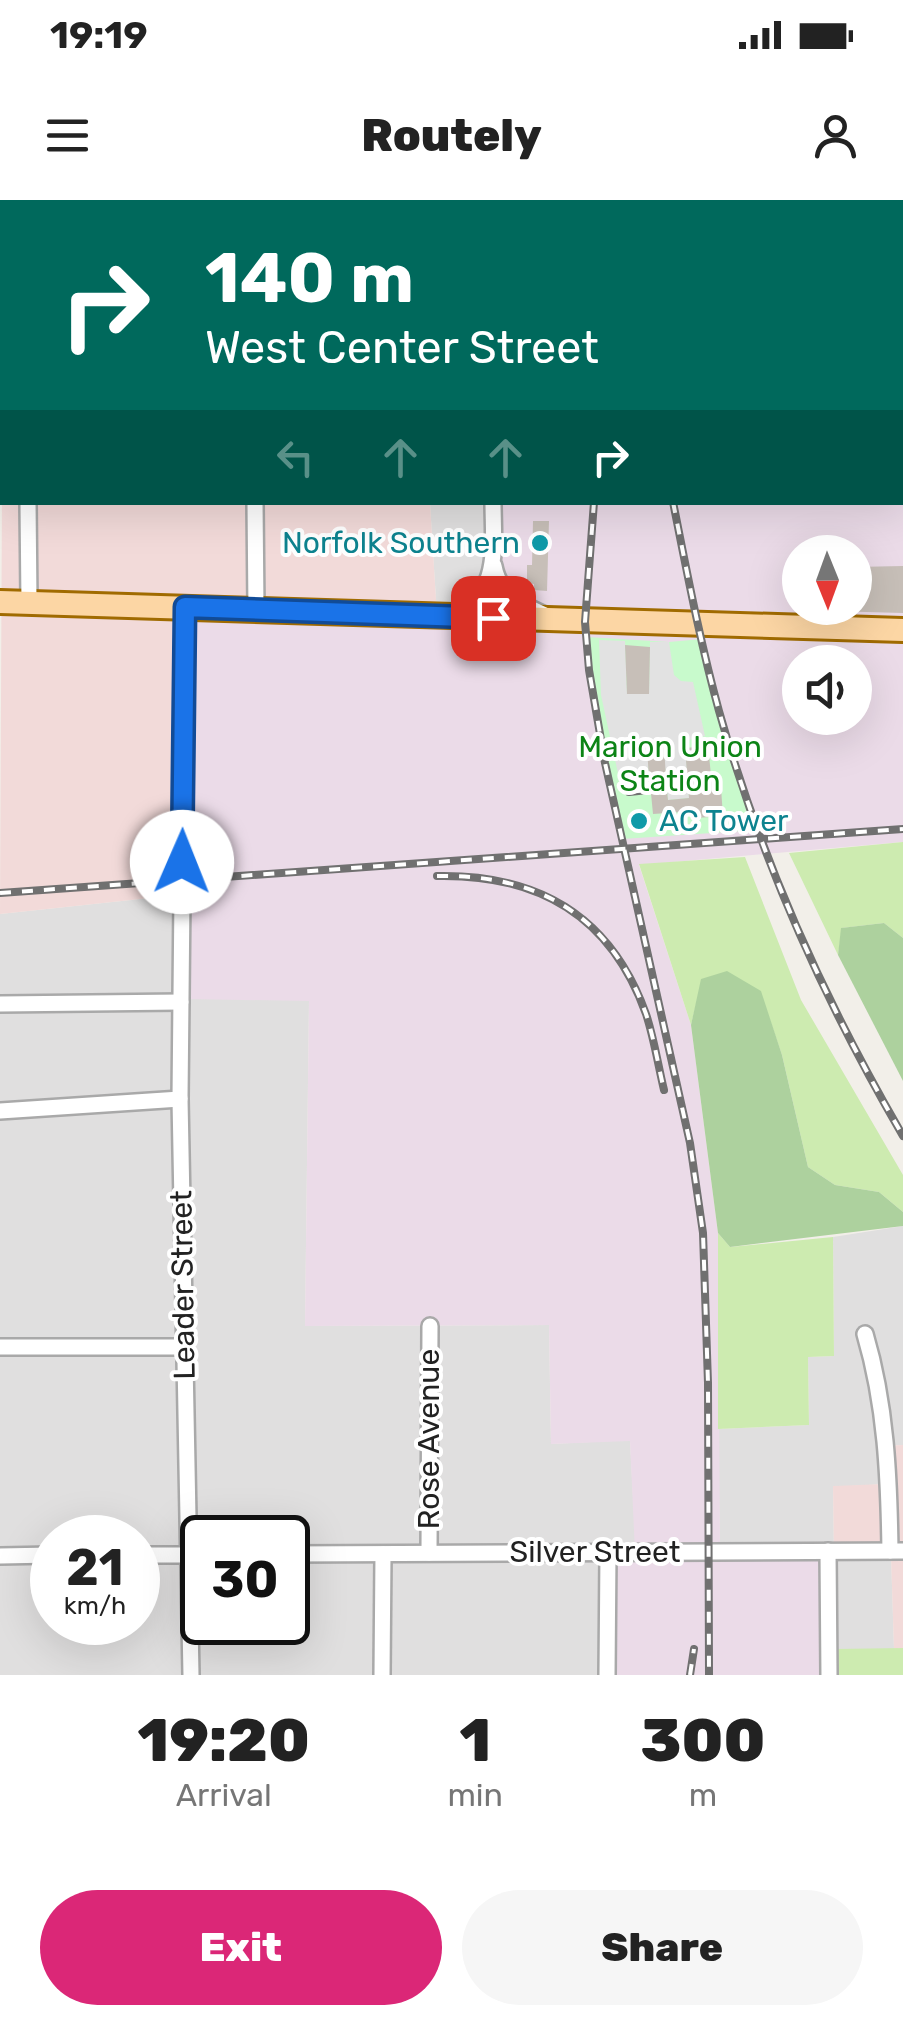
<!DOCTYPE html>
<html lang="en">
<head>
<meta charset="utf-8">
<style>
	:root { --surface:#fff; --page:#f6f6f6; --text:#222; --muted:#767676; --accent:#db2777 }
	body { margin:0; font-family:Rubik,sans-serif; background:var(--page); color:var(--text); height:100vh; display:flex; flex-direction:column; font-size:38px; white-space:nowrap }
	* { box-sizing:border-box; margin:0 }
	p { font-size:32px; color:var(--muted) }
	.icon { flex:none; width:55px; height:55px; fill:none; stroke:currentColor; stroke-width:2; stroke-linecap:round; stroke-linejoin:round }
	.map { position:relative; height:1475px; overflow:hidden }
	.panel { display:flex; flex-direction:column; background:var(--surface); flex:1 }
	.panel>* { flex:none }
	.guide { position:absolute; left:0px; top:0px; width:905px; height:305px; box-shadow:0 10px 40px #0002; background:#00695c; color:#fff; overflow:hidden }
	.needle { width:65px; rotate:179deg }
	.buttons { position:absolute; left:782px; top:335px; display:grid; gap:20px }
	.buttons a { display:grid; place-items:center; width:90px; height:90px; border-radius:50%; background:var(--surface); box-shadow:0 10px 40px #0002; font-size:50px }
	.speed { position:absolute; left:30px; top:1315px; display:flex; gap:20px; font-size:50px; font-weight:700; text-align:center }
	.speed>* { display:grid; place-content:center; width:130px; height:130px; border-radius:50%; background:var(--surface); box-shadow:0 10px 40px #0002; line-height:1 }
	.speed small { font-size:25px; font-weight:400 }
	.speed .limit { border:5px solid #111; border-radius:15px; background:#fff; color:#111 }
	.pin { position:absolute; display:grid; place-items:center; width:85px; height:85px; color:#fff; margin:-42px; border-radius:20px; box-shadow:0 5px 15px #0006 }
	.me { position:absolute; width:110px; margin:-55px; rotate:1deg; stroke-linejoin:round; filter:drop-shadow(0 0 8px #0008) }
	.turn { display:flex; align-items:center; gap:35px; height:210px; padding:0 40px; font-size:45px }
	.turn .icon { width:130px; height:130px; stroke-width:2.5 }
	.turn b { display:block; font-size:70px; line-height:85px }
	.lanes { display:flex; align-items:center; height:95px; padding:0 40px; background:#0003; justify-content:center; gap:50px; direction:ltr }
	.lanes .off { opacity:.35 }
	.eta { display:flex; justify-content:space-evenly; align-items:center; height:170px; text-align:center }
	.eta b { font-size:60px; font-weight:800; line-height:70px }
	.cta { display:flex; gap:20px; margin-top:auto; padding:20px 40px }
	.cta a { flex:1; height:115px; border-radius:60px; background:var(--accent); color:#fff; font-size:40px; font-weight:800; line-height:115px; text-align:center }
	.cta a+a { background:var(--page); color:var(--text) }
	.status { display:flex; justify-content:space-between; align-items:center; height:70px; padding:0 50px; background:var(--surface); direction:ltr }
	.status svg { height:28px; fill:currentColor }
	header { display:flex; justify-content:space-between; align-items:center; height:130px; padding:0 40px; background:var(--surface); font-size:45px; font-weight:800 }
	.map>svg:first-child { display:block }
</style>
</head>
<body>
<div class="status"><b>19:19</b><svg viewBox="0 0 49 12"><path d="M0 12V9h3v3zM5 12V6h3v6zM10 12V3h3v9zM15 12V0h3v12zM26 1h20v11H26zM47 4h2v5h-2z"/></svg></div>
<header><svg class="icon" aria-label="menu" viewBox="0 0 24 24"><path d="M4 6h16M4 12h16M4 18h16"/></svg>Routely<svg class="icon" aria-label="person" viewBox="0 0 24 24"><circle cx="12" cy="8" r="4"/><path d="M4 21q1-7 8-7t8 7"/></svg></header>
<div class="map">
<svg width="903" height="1475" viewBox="0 0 903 1475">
	<rect width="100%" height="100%" fill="#f2efe9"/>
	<g fill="#e0dfdf" fill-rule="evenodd">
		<polygon points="0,0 605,0 2,2 0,288"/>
		<polygon points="430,303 494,303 493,418 437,416"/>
		<path d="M187,694L309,801L305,1126L549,1125L551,1244L630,1240L636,1353L600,1475H0V714ZM52,1338H138V1422H52ZM202,1338H288V1422H202Z"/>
		<polygon points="903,1026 903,1245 884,1246 886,1284 833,1287 834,1354 891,1354 894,1449 827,1449 720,1352 718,1229 809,1225 808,1157 834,1156 833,1037"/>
	</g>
	<g fill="#f2dad9">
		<polygon points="2,287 2,302 430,303 437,416 187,694 0,714"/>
		<polygon points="903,1245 903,1448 894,1449 891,1355 834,1355 833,1286 885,1284 884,1246"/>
	</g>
	<path fill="#ebdbe8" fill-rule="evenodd" d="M605,0H903V642L639,665L691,825L718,1033L720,1352L821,1354L836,1475H600V1356L635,1353L630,1241L551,1244L549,1125L305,1126L309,801L187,799L185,407L493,418L494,303L902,302V2H605ZM800,352H855V408H800ZM800,462H855V518H800Z"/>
	<g fill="#cdebb0">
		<polygon points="903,642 903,738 884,723 842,728 838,755 789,653"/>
		<polygon points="745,657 801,800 903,975 903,1012 879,992 835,985 808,967 782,855 760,791 702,779 691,825 639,664"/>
		<polygon points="718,1033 730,1047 833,1037 834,1156 808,1157 809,1225 718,1229"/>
		<polygon points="903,1448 903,1475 836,1475 835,1449"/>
	</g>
	<g fill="#add19e">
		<polygon points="884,723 903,738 903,881 838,755 841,728"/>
		<polygon points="727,771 761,791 782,855 808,967 835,985 879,992 903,1012 903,1026 730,1047 718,1033 691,825 701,779"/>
	</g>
	<polygon fill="#c8facc" points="587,437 669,442 702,439 719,511 757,630 622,639 595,510"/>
	<polygon fill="#e2e2e2" points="599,440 625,441 627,494 649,494 650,442 669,442 674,475 681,481 693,482 705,536 685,541 689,598 668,600 663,545 647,547 649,576 619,578 601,495"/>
	<g fill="#c7bfb8">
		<polygon points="533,321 549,321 547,391 534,390 534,384 527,383 527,365 532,365"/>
		<polygon points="903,366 903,413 830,411 830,408 855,408 855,367"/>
		<polygon points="625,445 650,447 649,494 627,494"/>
		<polygon points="664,545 666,578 649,579 647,546"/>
		<polygon points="708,546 711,575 720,574 723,616 696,618 696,611 653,614 650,583 666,582 668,600 689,598 685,548"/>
	</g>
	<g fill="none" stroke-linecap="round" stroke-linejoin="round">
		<polyline stroke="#c8c6c1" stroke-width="15" stroke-dasharray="15 8" stroke-linecap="butt" points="182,662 182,695"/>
		<g stroke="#a9a9a9" stroke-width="20">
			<g id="minor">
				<polyline points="249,0 249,2"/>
				<polyline points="496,2 496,0"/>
				<polyline points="0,112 2,112"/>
				<polyline points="28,302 29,402"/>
				<polyline points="255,302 256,410"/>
				<path d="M494,366C499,395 523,405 547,416"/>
				<path d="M450,413C502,398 493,346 493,302"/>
				<polyline points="182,662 185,407"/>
				<polyline points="182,695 180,899 191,1475"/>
				<polyline points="0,804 181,802"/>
				<polyline points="0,911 180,899"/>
				<path d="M865,1134C886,1205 889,1277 890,1351"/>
				<polyline points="0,1147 184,1147"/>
				<polyline points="828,1351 829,1475"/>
				<polyline points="429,1353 430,1126"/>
				<polyline points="288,1354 903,1351"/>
				<polyline points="138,1355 202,1355"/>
				<polyline points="0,1356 52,1355"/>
				<polyline points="382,1475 383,1354"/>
				<polyline points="607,1475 608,1352"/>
			</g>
		</g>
		<g stroke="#a06b00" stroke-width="28">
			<g id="primary">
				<polyline points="21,0 21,2"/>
				<polyline points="0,97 2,96"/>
				<polyline points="0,402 903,430"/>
			</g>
		</g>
		<use href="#minor" stroke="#fff" stroke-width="15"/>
		<use href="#primary" stroke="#fcd6a4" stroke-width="22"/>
		<g stroke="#707070" stroke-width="8">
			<g id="rail">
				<polyline points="623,2 623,0"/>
				<polyline points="656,2 656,0"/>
				<polyline points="594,302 585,422 589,470 605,563 690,943 703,1033 708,1183 709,1475"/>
				<path d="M673,302C687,372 700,442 719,511C761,660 825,802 903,936"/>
				<polyline points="629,592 648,590"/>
				<path d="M437,676C539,674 611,716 646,814C654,838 658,865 664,890"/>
				<polyline points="0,693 903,629"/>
				<polyline points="690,1475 694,1449"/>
			</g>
		</g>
		<use href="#rail" stroke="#fff" stroke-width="4" stroke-dasharray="11" stroke-linecap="butt"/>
	</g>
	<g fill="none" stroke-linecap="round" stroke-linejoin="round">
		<g stroke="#114b97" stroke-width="25">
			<polyline id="route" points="182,662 185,407 493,418"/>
		</g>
		<use href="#route" stroke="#1a73e8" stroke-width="18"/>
	</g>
	<g fill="#0f9aa8" stroke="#fff" stroke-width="4">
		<circle cx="540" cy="343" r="10"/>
		<circle cx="639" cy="621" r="10"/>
	</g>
	<g text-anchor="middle" stroke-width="8" stroke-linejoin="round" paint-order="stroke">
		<g font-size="30" fill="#0d838f" stroke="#fff" text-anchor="end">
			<text x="520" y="353">Norfolk Southern</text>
			<text x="659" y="631" text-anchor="start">AC Tower</text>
		</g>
		<g font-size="30" fill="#0c8416" stroke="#fff">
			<text x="670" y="557">Marion Union<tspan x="670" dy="34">Station</tspan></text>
		</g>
		<g font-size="30" fill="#222" stroke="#fff">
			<text transform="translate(183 1085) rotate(-91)" y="10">Leader Street</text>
			<text transform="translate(429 1239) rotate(-90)" y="10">Rose Avenue</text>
			<text x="595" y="1362">Silver Street</text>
		</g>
	</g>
</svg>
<div class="buttons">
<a><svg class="needle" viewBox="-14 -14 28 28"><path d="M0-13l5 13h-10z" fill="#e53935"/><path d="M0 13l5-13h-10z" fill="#767676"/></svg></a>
<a><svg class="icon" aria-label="sound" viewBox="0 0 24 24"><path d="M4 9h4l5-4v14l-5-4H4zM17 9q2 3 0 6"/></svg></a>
</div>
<div class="speed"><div>21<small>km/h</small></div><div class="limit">30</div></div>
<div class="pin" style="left:493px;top:418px;background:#d93025"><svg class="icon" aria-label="arrive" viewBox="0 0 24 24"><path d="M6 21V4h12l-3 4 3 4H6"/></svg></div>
<svg class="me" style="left:182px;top:662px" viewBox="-20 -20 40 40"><circle r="19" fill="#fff"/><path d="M0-13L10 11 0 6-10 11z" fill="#1a73e8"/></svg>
<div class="guide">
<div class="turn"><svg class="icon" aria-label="right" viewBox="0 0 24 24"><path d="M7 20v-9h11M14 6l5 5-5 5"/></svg><div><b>140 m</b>West Center Street</div></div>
<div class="lanes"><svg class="icon off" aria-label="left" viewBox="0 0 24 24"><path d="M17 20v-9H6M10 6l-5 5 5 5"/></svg><svg class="icon off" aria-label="ahead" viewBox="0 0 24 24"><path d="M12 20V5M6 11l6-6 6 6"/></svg><svg class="icon off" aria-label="ahead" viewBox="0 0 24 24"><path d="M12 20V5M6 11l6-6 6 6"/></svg><svg class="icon" aria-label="right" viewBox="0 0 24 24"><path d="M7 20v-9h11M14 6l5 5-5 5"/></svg></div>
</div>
</div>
<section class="panel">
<div class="eta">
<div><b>19:20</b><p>Arrival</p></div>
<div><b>1</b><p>min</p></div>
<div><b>300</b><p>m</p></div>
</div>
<div class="cta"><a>Exit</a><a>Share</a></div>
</section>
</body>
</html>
